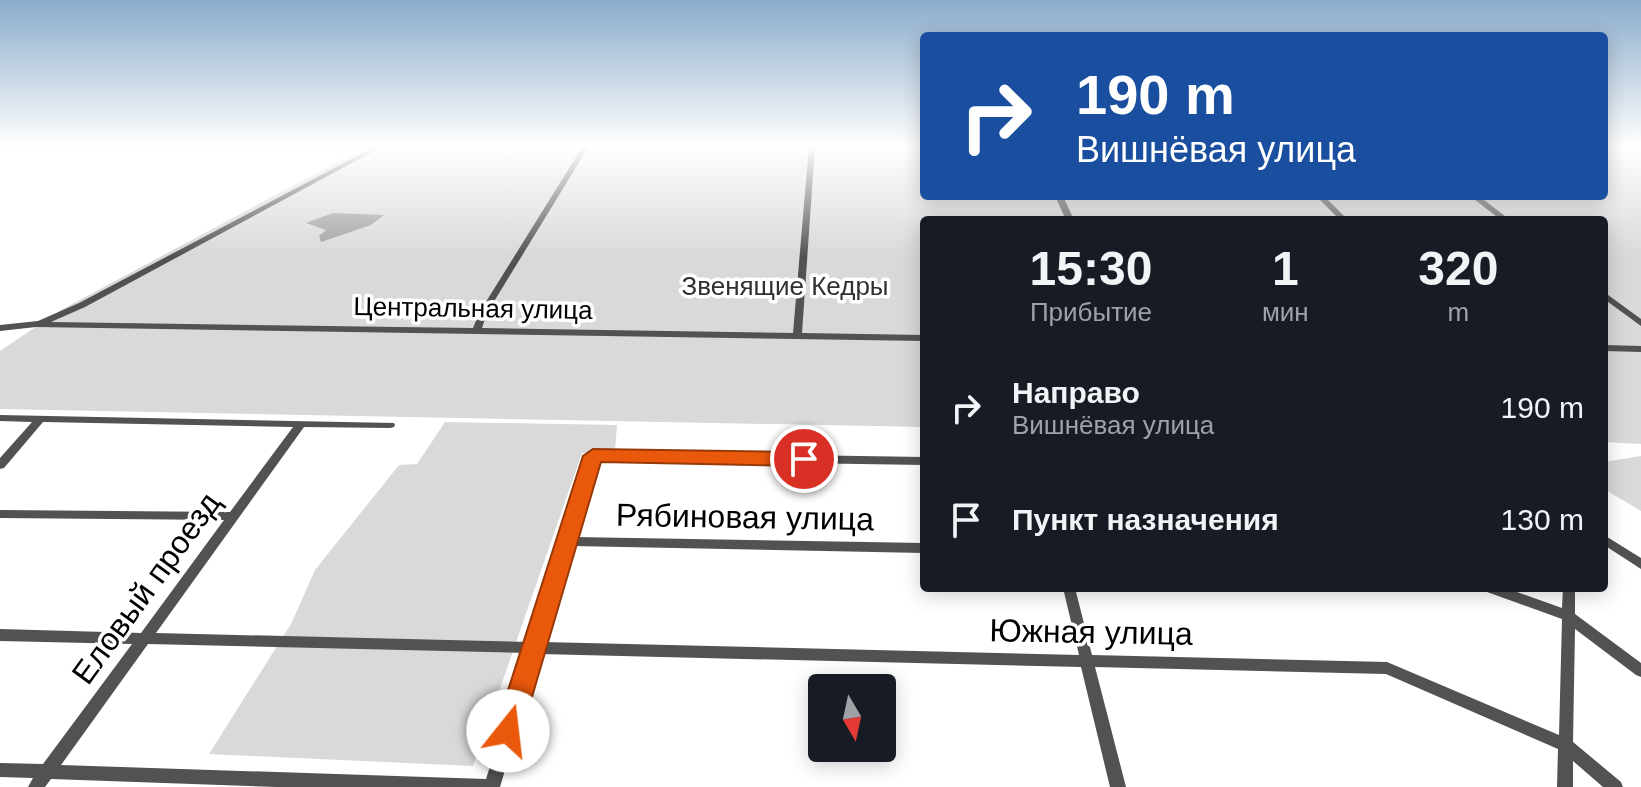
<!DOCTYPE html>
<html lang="ru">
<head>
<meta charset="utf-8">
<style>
	:root { --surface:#171b24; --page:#242831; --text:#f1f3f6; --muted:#9ea1a6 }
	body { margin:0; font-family:Arial,sans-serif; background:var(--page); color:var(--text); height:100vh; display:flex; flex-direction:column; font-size:30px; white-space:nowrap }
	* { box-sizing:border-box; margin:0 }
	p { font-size:26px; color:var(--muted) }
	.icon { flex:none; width:44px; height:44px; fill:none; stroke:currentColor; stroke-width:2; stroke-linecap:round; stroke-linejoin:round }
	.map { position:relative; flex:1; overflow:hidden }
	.drawer { position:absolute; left:920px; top:216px; width:688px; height:376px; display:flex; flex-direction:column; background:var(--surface); border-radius:8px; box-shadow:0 4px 20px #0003 }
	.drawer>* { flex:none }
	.top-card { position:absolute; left:920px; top:32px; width:688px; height:168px; border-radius:8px; box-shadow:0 4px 20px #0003; background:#1a4fa0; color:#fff; overflow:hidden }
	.needle { width:52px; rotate:171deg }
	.tools { position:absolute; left:808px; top:674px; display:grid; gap:16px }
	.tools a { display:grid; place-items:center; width:88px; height:88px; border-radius:8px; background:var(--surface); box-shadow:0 4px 20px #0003; font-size:40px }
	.pin { position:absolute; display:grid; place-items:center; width:68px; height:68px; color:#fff; margin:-34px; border:4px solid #fff; border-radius:50%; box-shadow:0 2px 8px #0007 }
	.me { position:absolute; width:88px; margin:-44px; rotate:16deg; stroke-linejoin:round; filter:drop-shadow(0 0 6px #0008) }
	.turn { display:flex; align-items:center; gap:28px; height:168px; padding:0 24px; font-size:36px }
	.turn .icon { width:104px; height:104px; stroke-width:2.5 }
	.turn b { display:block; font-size:56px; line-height:68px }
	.eta { display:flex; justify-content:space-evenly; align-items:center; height:136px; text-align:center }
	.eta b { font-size:48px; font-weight:700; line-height:56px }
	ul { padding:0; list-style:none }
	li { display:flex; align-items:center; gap:24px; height:112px; padding:0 24px }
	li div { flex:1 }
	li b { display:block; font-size:30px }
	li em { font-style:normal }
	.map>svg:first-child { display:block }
</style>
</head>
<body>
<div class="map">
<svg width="1641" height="787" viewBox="0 0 1641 787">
	<rect width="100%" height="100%" fill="#fff"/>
	<g fill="#d9d9d9">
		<polygon points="367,146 924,146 924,196 1604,196 1604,146 1641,146 1641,444 1604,442 1604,220 924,220 924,427 0,409 0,351 61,310"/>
		<polygon points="445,422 617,425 615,451 582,453 473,766 209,754 291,624 315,570 399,465 417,464"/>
		<polygon points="1641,456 1641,511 1604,489 1604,462"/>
	</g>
	<polygon fill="#a0a0a0" points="333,213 384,215 371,225 321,242 319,236 326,230 306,223"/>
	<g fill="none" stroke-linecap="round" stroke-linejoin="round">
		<g fill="#525252" fill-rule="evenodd">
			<polygon points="583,146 589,146 487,313 482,328 793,333 809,146 815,146 802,333 924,335 924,341 36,327 0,331 0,325 38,321 79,303 374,147 376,148 376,150 85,307 51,322 473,328 479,313"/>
			<polygon points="1055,196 1063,196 1074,220 1066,220"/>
			<polygon points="1316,196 1324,196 1348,220 1340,220"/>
			<polygon points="1470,196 1479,196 1510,220 1501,220"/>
			<polygon points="1604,292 1641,319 1641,326 1604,299"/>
			<polygon points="1604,345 1641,346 1641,352 1604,351"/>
			<path d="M0,415L394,423L395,425L394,427L390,428L304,427L156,633L529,642L560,544L558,541L562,537L588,456L593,452L924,457V465L597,460L574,537L924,543V553L572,546L543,642L1079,655L1063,588H1075L1092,655L1387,662L1559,735L1562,619L1487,592L1486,588H1506L1562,608L1563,588H1575V614L1641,663V677L1636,675L1575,629L1573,742L1621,782L1623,787H1603L1573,761V787H1557L1558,749L1386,674L1095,667L1126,787H1110L1081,667L540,654L500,787H277L51,779L45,787H28L33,778L0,777V763L43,764L132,644L0,641V629L141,633L224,520L0,518V510L230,512L293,427L43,422L4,468L0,469V458L32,422L0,421ZM148,644L526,653L486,779L61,765Z"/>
			<polygon points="1604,535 1641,558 1641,569 1604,545"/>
		</g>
	</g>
	<linearGradient id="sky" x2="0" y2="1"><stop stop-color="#8baccb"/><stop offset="0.57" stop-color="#fff"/><stop offset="1" stop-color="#fff" stop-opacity="0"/></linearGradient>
	<rect width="1641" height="257" fill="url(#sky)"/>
	<polygon fill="#ea580c" stroke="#983908" stroke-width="2" points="593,449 804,452 814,459 804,466 601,462 522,731 518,739 508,743 499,739 495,731 583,456"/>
	<g text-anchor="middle" stroke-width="7" stroke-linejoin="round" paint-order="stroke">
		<g font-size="26" fill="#303030" stroke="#fff">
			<text x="785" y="295">Звенящие Кедры</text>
		</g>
		<g font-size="26" fill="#000" stroke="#fff">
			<text transform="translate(473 308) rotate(1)" y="9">Центральная улица</text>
		</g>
		<g font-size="32" fill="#000" stroke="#fff">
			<text transform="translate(745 517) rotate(1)" y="11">Рябиновая улица</text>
			<text transform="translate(146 588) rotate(-54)" y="11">Еловый проезд</text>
			<text transform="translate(1091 632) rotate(1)" y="11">Южная улица</text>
		</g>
	</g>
</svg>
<div class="tools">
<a><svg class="needle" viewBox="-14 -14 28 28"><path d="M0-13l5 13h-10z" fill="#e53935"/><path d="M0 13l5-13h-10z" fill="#9ea1a6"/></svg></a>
</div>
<div class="pin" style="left:804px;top:459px;background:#d93025"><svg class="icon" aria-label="arrive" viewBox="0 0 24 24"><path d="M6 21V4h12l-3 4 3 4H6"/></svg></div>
<svg class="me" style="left:508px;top:731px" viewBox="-20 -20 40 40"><circle r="19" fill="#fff"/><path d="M0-13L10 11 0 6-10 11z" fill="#ea580c"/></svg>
<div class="top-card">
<div class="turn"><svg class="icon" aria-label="right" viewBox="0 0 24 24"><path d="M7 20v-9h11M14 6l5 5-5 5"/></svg><div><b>190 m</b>Вишнёвая улица</div></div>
</div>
<section class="drawer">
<div class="eta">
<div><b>15:30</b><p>Прибытие</p></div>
<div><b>1</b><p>мин</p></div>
<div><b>320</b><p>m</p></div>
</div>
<ul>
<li><svg class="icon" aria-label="right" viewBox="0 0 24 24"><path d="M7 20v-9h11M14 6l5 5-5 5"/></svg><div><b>Направо</b><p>Вишнёвая улица</p></div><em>190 m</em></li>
<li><svg class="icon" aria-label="arrive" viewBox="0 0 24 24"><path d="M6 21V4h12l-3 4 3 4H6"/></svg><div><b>Пункт назначения</b></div><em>130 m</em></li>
</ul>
</section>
</div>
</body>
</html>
